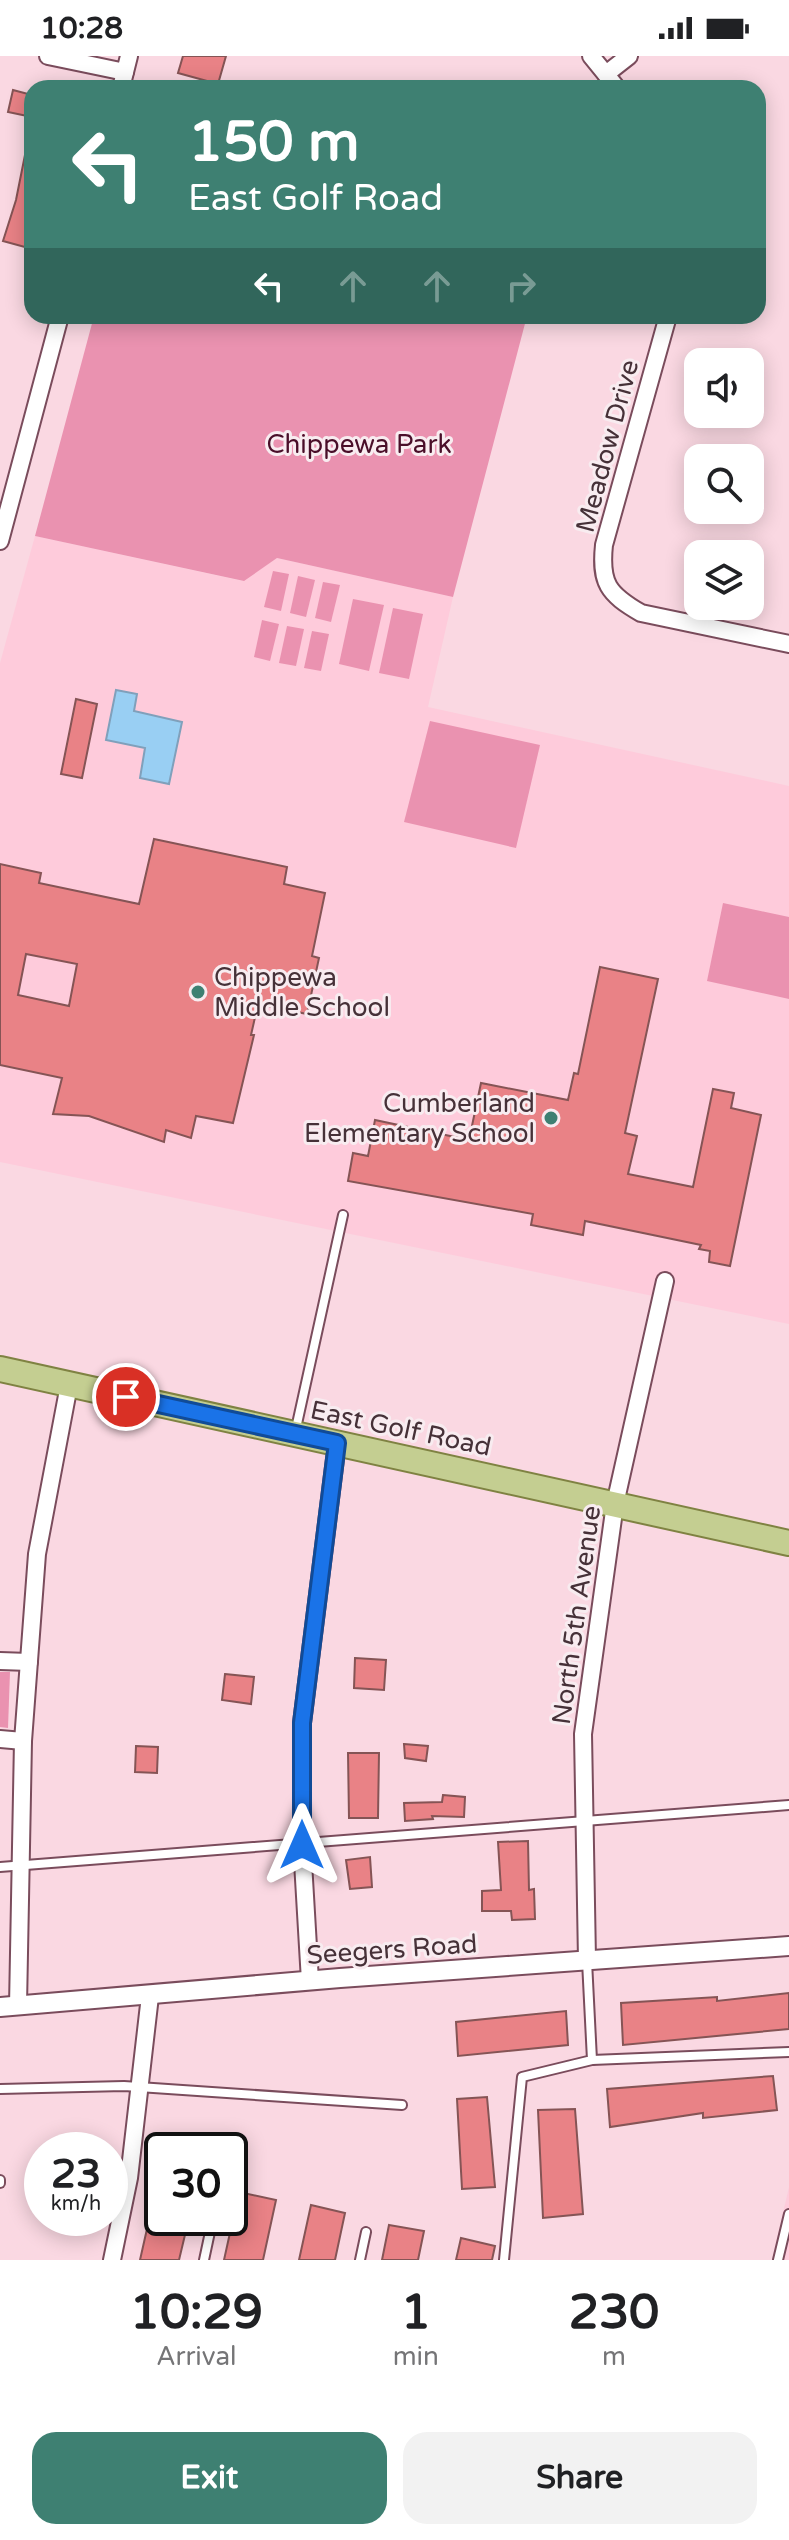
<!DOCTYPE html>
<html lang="en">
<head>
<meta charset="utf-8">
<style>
	:root { --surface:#fff; --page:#f2f2f2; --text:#202124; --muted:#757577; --accent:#3e8072 }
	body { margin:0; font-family:"Varela Round",sans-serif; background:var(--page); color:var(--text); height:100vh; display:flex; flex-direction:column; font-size:30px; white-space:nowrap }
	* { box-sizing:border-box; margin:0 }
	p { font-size:26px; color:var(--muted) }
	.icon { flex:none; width:44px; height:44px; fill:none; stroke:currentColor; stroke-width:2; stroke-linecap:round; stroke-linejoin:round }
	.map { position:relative; height:2204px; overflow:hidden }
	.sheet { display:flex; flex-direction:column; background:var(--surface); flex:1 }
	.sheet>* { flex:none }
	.guide { position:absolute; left:24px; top:24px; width:742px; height:244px; border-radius:24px; box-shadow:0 4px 20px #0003; background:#3e8072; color:#fff; overflow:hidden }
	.buttons { position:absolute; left:684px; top:292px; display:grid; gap:16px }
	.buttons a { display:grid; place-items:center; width:80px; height:80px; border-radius:16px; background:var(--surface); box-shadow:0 4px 20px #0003; font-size:40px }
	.speed { position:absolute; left:24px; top:2076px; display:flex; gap:16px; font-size:40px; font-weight:700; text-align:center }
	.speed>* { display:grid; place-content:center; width:104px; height:104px; border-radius:50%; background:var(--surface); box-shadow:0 4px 20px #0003; line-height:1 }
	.speed small { font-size:20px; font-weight:400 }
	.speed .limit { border:4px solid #111; border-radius:12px; background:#fff; color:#111 }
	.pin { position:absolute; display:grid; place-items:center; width:68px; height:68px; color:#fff; margin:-34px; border:4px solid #fff; border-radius:50%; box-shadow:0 2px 8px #0007 }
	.me { position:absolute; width:88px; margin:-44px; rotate:0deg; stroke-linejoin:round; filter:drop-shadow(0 0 6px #0008) }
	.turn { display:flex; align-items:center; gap:28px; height:168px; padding:0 32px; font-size:36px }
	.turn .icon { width:104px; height:104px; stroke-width:2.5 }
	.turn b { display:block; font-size:56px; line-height:68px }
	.lanes { display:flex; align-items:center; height:76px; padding:0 32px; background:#0003; justify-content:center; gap:40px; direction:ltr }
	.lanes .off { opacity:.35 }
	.eta { display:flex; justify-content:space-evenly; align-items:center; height:136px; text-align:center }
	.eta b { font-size:48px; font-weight:700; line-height:56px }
	.action { display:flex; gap:16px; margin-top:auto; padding:16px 32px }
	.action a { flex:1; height:92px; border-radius:24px; background:var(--accent); color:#fff; font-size:32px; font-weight:700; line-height:92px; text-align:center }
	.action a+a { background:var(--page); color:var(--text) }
	.status { display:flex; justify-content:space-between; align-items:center; height:56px; padding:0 40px; background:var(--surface); direction:ltr }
	.status svg { height:22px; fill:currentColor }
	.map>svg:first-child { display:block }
</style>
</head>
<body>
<div class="status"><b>10:28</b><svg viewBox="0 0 49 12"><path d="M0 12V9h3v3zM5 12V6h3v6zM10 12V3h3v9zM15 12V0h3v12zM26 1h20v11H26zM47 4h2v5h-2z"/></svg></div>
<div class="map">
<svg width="789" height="2204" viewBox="0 0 789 2204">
	<rect width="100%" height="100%" fill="#fad8e2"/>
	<g fill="#fecbdb">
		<polygon points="35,480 243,525 277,502 453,541 428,651 789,730 789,1268 0,1106 0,607"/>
		<polygon points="789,2131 789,2204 772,2204"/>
	</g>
	<g fill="#ea92b0">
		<polygon points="94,260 527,260 453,541 277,502 244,525 35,480"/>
		<polygon points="273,515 289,518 281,555 264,551"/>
		<polygon points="298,520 315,524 306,561 290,557"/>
		<polygon points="323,526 340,529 331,566 315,562"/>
		<polygon points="353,543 384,549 369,615 339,608"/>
		<polygon points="393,552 423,558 409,623 379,617"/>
		<polygon points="262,564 279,568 270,605 254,601"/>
		<polygon points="287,570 304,573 296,610 279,607"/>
		<polygon points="312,575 329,578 321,615 304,612"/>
		<polygon points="430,665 540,689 516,792 404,766"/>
		<polygon points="723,847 789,861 789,943 707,925"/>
		<polygon points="0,1616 10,1616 8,1672 0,1671"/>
	</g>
	<polygon fill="#99cff3" stroke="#80a0bb" stroke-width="2" points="116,634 137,638 134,655 182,666 169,728 140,722 145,692 106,684"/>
	<g fill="#e98286" stroke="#855455" stroke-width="2" fill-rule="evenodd">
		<polygon points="183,0 226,0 218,28 178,17"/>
		<polygon points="13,34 32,39 32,61 8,56"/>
		<polygon points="26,94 32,95 32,193 3,185 16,144"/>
		<polygon points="76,643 97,648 82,722 61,718"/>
		<path d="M154,783L287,811L284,828L325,837L312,900L319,902L307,958L258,948L251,979H254L233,1067L196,1060L191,1082L166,1074L164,1086L89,1060L53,1058L62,1022L0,1009V808L41,817L39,827L139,848ZM26,898L77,908L69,950L18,939Z"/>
		<polygon points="600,911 658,923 625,1077 637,1080 628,1118 693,1131 713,1033 734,1037 731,1052 761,1059 730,1210 709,1206 710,1195 699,1193 701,1189 585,1165 583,1179 531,1169 533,1158 348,1125 353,1097 368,1100 375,1064 469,1084 481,1027 568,1044 574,1017 578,1018"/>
		<polygon points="355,1602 386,1604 384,1634 354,1632"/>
		<polygon points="225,1618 254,1621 251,1648 222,1644"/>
		<polygon points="404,1688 428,1690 426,1705 405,1702"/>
		<polygon points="136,1690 158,1691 157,1717 135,1716"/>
		<polygon points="348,1697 379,1697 378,1762 349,1762"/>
		<polygon points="443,1739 465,1741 464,1761 432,1760 433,1763 405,1765 404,1747 442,1746"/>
		<polygon points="528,1785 529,1834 534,1833 535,1863 512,1864 511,1855 482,1855 482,1835 501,1834 498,1786"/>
		<polygon points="370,1801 372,1831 350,1833 346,1804"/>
		<polygon points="789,1937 789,1973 623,1989 621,1947 717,1941 717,1945"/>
		<polygon points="566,1955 568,1989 458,2000 456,1966"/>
		<polygon points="773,2020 777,2054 703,2062 703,2057 610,2071 607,2033"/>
		<polygon points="487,2041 495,2131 462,2133 457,2043"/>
		<polygon points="575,2053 583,2158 543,2162 538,2054"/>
		<polygon points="156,2133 162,2134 162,2162 189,2162 179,2204 140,2204"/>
		<polygon points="239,2136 276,2144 263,2204 224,2204"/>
		<polygon points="311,2149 345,2157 335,2204 299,2204"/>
		<polygon points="389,2169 424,2175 418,2204 382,2204"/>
		<polygon points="461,2182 495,2190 492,2204 456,2204"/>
	</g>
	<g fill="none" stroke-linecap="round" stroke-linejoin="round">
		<g stroke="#7a4c5c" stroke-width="12">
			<g id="service">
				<polyline points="295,1377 343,1159"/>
				<polyline points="0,1811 789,1749"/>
				<polyline points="592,2004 789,1996"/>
				<polyline points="0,2033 124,2030 402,2049"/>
				<polyline points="0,2124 0,2127"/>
				<polyline points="204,2204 213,2162"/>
				<polyline points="360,2204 366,2176"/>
				<polyline points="504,2204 522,2021 592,2004 587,1905"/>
				<polyline points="778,2204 789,2158"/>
			</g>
		</g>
		<g stroke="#7a4c5c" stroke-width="20">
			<g id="minor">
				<polyline points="48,0 125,16"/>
				<polyline points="591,0 617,32"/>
				<polyline points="606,18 629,0"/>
				<polyline points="121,32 129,0"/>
				<path d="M668,260L604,489C600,527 608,538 641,557L789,588"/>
				<polyline points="0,485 60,260"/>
				<polyline points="0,1605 29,1606"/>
				<polyline points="0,1683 23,1685"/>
				<polyline points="587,1904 583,1678 615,1448 665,1225"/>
				<polyline points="310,1925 302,1789 302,1667 337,1387"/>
				<polyline points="18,1950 23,1685 37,1498 69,1329"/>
				<polyline points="112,2204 129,2122 150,1940"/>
			</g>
		</g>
		<g stroke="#7a4c5c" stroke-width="22">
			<polyline id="tertiary" points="0,1951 340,1922 789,1890"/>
		</g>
		<g stroke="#7f8242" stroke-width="28">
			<polyline id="primary" points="0,1313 789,1487"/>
		</g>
		<use href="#service" stroke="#fff" stroke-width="8"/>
		<use href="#minor" stroke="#fff" stroke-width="16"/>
		<use href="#tertiary" stroke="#fff" stroke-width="18"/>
		<use href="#primary" stroke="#c4ce91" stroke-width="24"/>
	</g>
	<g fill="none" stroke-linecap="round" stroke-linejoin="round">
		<g stroke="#114b97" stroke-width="20">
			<polyline id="route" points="126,1341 337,1387 302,1667 302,1789"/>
		</g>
		<use href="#route" stroke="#1a73e8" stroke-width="14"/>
	</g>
	<g fill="#3e8072" stroke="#f8ecf0" stroke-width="3">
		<circle cx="198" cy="936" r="8"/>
		<circle cx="551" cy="1062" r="8"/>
	</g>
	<g text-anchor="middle" stroke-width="6" stroke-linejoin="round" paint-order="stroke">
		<g font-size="26" fill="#4a0e29" stroke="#f8ecf0">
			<text x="359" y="397">Chippewa Park</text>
		</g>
		<g font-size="26" fill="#463138" stroke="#f8ecf0">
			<text transform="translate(607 390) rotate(-75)" y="9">Meadow Drive</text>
			<text transform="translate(401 1372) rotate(12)" y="9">East Golf Road</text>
			<text transform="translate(576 1559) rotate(-82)" y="9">North 5th Avenue</text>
			<text transform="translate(392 1893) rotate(-4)" y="9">Seegers Road</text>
		</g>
		<g font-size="26" fill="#463138" stroke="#f8ecf0" text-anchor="start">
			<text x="214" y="930">Chippewa<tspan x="214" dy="30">Middle School</tspan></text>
			<text x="535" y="1056" text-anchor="end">Cumberland<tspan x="535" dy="30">Elementary School</tspan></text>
		</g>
	</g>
</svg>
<div class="buttons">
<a><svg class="icon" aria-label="sound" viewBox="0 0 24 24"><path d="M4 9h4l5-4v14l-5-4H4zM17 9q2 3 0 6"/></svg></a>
<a><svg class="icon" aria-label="search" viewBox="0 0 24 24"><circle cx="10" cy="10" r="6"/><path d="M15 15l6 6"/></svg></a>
<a><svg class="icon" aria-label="layers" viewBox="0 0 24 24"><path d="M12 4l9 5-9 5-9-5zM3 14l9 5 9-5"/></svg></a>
</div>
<div class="speed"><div>23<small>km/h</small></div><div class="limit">30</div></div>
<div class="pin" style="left:126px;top:1341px;background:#d93025"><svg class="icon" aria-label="arrive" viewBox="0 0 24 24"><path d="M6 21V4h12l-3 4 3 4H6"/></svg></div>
<svg class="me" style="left:302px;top:1789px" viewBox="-20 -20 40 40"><path d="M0-17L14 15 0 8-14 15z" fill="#1a73e8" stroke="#fff" stroke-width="4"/></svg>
<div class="guide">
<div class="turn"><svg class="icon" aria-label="left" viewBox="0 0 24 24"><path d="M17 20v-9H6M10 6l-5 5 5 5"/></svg><div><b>150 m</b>East Golf Road</div></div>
<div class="lanes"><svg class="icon" aria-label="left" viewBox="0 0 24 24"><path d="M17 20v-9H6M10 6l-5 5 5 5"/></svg><svg class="icon off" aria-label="ahead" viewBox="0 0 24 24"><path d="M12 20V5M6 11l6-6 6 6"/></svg><svg class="icon off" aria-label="ahead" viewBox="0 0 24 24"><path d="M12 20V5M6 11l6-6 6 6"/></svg><svg class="icon off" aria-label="right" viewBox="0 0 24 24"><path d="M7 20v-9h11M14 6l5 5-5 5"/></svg></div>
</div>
</div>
<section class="sheet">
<div class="eta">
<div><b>10:29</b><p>Arrival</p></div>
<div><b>1</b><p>min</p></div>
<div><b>230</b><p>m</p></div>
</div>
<div class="action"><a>Exit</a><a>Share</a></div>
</section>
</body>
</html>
